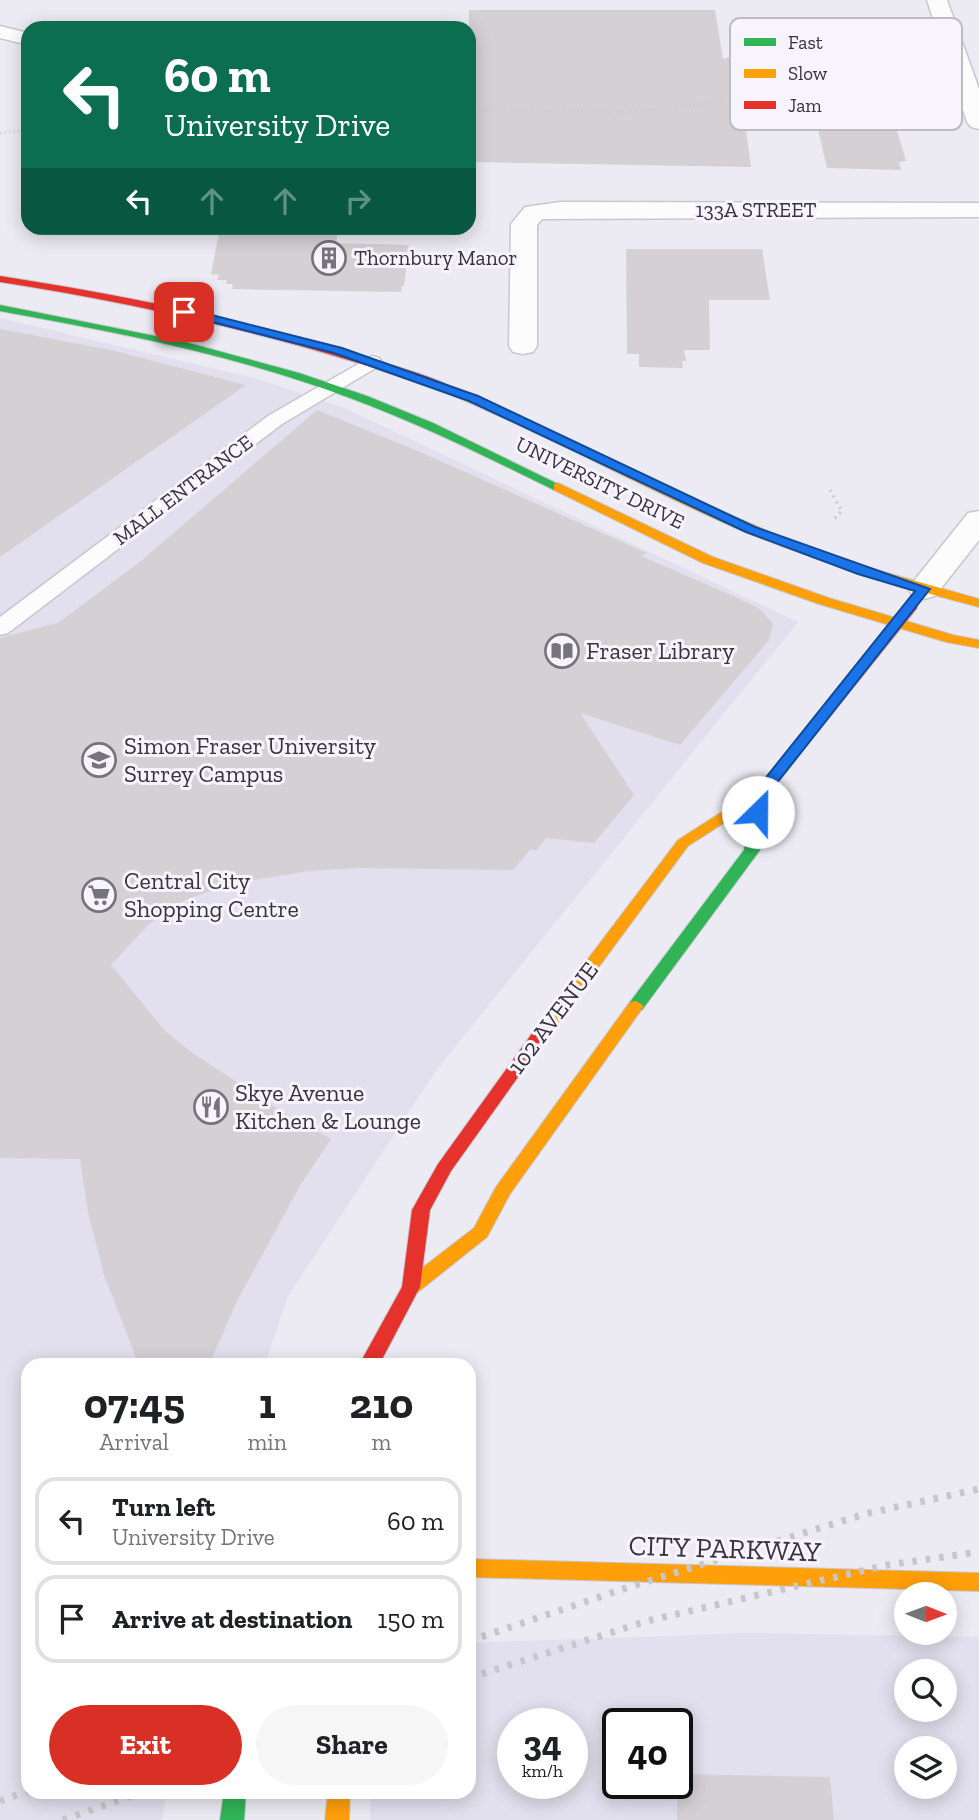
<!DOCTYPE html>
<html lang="en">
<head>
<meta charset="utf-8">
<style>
	:root { --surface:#fff; --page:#f6f6f6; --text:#202124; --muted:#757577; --line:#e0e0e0; --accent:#d93025 }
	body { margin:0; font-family:"Zilla Slab",serif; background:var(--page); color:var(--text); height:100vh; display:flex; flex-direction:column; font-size:26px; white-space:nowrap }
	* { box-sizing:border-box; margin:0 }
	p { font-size:23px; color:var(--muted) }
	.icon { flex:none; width:38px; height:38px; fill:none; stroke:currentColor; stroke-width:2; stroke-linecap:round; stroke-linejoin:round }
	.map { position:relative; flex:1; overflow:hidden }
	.drawer { position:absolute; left:21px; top:1358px; width:455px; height:441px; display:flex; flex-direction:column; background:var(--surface); border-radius:21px; box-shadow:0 4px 18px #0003 }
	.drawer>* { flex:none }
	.hud { position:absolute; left:21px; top:21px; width:455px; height:214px; border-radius:21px; box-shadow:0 4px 18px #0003; background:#0b6e4f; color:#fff; overflow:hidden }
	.needle { width:46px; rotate:91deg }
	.controls { position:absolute; left:894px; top:1582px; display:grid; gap:14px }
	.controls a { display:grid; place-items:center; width:63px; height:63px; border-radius:50%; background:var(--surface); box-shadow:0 4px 18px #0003; font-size:35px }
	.speed { position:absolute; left:497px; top:1708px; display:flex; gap:14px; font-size:35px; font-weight:700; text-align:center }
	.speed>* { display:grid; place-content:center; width:91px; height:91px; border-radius:50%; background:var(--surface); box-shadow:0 4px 18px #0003; line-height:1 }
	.speed small { font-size:18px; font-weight:400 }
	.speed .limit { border:4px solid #111; border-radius:10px; background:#fff; color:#111 }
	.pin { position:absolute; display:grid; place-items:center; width:60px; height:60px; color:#fff; margin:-30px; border-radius:14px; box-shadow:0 4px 10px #0006 }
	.me { position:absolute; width:77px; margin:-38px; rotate:23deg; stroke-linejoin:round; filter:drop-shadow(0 0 5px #0008) }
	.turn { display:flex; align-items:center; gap:24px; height:147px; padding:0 28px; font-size:32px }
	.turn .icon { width:91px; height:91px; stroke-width:2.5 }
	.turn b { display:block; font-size:49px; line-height:60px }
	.lanes { display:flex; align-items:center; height:66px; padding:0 28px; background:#0003; justify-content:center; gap:35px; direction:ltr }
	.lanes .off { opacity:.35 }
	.eta { display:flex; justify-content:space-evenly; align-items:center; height:119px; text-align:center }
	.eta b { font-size:42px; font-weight:700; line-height:49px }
	.cta { display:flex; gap:14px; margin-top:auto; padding:14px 28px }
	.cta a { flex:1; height:80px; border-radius:42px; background:var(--accent); color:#fff; font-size:28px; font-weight:700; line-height:80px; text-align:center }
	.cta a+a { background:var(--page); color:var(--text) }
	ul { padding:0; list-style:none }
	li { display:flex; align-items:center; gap:21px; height:88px; margin:0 14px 10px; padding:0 14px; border:4px solid var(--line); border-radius:21px }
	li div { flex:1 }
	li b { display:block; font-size:26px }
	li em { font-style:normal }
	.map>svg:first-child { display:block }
</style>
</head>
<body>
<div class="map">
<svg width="979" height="1820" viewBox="0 0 979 1820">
	<rect width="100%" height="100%" fill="#eceaf2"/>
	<g fill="#e2dfee" fill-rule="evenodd">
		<polygon points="0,318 258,379 342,407 798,622 438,1068 288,1296 265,1365 28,1365 28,1792 166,1792 162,1820 0,1820"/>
		<path d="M748,1633L979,1637V1820H370L371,1792H469V1643ZM906,1671H945V1710H906ZM513,1724H572V1783H513ZM618,1724H677V1783H618ZM906,1748H945V1787H906Z"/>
	</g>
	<g fill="#d5d0d3">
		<polygon points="469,10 715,10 723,59 736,55 751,167 469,162"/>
		<polygon points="828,28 872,44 906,161 899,162 901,170 827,168 797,39"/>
		<polygon points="220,228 339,228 336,243 409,245 404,286 402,286 401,292 232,289 233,284 226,284 227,280 217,280 219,275 211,274"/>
		<polygon points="626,249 762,249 770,300 709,300 710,350 684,350 686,361 682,361 683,368 639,367 639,354 627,354"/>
		<polygon points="0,329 111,350 246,385 0,557"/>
		<polygon points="317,410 420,452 647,553 641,556 747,602 761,610 773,624 769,640 680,745 580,713 634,795 594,843 546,838 537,850 530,850 513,870 358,868 308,871 236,883 187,899 167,911 148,925 111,965 165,1031 194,1054 289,1116 331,1139 301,1184 237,1301 209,1365 139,1365 104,1275 88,1212 80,1159 0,1158 0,638 57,623 73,612 141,561"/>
		<polygon points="677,1774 830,1777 834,1820 677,1820"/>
	</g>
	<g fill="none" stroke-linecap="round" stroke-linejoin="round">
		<g stroke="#c8c7cd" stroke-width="3">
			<polygon id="lane" points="372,356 379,358 382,362 379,366 282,424 8,633 0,635 0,617 268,416"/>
		</g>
		<g stroke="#c8c7cd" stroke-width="3">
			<g id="street">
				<polygon points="927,0 947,0 979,89 979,129 971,127 967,122"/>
				<polygon points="0,26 28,33 28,45 0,38"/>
				<polygon points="560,202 979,203 979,217 542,219 537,225 537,346 533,352 523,354 513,352 509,346 511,224 525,207"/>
				<polygon points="979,511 979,540 935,596 924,599 913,596 908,589 913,582 968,513"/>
			</g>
		</g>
		<g stroke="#c8c7cd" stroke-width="2">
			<g id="fast">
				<path d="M0,305L185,342L299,373L367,396L433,423L564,487L562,490H554C479,453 404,416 325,389C220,352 110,331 0,311Z"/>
				<polygon points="761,789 768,793 760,850 642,1010 630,1010 628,1006 630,1002 744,850 754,793"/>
				<polygon points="224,1792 246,1792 244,1820 220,1820"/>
			</g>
		</g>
		<g stroke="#c8c7cd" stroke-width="2">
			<g id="slow">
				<path d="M451,388L528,420L709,506L775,534L863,566L979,599V607C897,586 815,561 736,528C639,486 546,434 447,393L445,391Z"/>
				<polygon points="558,483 713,557 829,598 953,635 979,640 979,648 946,642 819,604 703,563 554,490 554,484"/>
				<polygon points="769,779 776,783 766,796 688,846 553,1029 541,1029 539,1025 541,1021 678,840 756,790 764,780"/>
				<polygon points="636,1001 644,1006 510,1194 487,1237 418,1292 411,1294 404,1292 402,1287 404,1282 474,1228 496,1187 630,1002"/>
				<polygon points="469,1559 979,1573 979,1591 469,1577"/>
				<polygon points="328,1792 350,1792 349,1820 325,1820"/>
			</g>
		</g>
		<g stroke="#c8c7cd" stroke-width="2">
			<g id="jam">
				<path d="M0,276C128,296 254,321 378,361C397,367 443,379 457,391L451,394L447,393C301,340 153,306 0,282Z"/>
				<polygon points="912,601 917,602 917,608 774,786 764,786 762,783 764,780 907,602"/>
				<polygon points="547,1020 555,1025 451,1171 430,1210 420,1287 379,1365 359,1365 402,1287 412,1210 438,1164 541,1021"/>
			</g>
		</g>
		<g stroke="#ccccd0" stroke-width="2.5" stroke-dasharray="1 3.5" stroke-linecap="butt">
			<polyline points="469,109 625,112 743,100 821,80 905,77 923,73"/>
			<polyline points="0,133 28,130"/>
		</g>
		<polyline stroke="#ccccd0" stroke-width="3.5" stroke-dasharray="2 4.5" stroke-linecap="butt" points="830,490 842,511 834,519"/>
		<use href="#lane" fill="#fcfcfd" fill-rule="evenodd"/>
		<use href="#street" fill="#fcfcfd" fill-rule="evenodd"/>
		<use href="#fast" fill="#30b455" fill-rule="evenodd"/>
		<use href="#slow" fill="#ff9f0a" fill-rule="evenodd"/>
		<use href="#jam" fill="#e5322d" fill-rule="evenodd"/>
		<g stroke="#c7c6c8" stroke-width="7" stroke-dasharray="4.5 9" stroke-linecap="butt">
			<polyline points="469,1641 629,1587 865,1514 979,1489"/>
			<polyline points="469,1678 647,1621 887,1565 979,1552"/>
			<polyline points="0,1801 28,1791"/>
			<polyline points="63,1820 142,1792"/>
		</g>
	</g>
	<polygon fill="#1a73e8" stroke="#114b97" stroke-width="2" points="184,308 342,348 478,396 755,527 930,589 769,793 763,815 753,815 751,812 756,790 915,591 858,574 746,532 469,401 334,353 181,314 179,312"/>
	<defs>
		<g id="building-ring" transform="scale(1.75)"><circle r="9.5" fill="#f7f4fe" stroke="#76747b" stroke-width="1.5"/><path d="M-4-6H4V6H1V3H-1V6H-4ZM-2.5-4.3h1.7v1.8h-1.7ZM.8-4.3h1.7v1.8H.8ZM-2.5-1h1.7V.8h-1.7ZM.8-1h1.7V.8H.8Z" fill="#76747b"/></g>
		<g id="library-ring" transform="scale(1.75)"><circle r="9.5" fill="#f7f4fe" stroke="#76747b" stroke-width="1.5"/><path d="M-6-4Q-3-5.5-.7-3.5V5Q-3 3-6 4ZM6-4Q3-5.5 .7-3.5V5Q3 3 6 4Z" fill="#76747b"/></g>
		<g id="university-ring" transform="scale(1.75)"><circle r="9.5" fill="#f7f4fe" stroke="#76747b" stroke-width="1.5"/><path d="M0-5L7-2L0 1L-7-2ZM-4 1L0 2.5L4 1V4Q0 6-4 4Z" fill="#76747b"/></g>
		<g id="supermarket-ring" transform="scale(1.75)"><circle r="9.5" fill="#f7f4fe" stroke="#76747b" stroke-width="1.5"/><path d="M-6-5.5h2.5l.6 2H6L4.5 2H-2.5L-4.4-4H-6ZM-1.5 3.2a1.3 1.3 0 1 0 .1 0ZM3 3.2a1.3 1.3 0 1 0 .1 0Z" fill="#76747b"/></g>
		<g id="restaurant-ring" transform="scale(1.75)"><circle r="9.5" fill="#f7f4fe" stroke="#76747b" stroke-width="1.5"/><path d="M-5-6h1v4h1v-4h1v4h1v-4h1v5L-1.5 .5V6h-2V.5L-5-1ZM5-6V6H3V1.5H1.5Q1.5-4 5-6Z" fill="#76747b"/></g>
	</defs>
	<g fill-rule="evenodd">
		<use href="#building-ring" x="329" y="258"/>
		<use href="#library-ring" x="562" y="651"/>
		<use href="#university-ring" x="99" y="760"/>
		<use href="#supermarket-ring" x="99" y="895"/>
		<use href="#restaurant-ring" x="211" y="1107"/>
	</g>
	<g text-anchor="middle" stroke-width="6" stroke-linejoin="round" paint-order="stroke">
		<g font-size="21" fill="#36353b" stroke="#f7f4fe">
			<text x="756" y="217">133A STREET</text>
			<text transform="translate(600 483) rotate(26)" y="7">UNIVERSITY DRIVE</text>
			<text transform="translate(183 490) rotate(-37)" y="7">MALL ENTRANCE</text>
		</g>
		<g font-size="21" fill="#36353b" stroke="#f7f4fe" text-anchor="start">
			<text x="354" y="265">Thornbury Manor</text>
		</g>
		<g font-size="24" fill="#36353b" stroke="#f7f4fe" text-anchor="start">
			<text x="586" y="659">Fraser Library</text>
			<text x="124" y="754">Simon Fraser University<tspan x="124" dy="28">Surrey Campus</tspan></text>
			<text x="124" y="889">Central City<tspan x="124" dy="28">Shopping Centre</tspan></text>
			<text x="235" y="1101">Skye Avenue<tspan x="235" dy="28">Kitchen &amp; Lounge</tspan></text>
		</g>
		<g font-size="24" fill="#36353b" stroke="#f7f4fe">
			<text transform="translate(553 1018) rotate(-53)" y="8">102 AVENUE</text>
		</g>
		<g font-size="28" fill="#36353b" stroke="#f7f4fe">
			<text transform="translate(725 1548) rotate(2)" y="10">CITY PARKWAY</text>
		</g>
	</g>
	<rect x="730" y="18" width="232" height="112" rx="10" fill="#f7f4fe" stroke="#bdbbc4" stroke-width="2"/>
	<rect x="744" y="38" width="32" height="8" fill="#30b455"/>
	<rect x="744" y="69" width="32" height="9" fill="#ff9f0a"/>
	<rect x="744" y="101" width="32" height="8" fill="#e5322d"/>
	<g font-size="19" fill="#36353b">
		<text x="788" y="49">Fast</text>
		<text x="788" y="80">Slow</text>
		<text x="788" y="112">Jam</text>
	</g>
</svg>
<div class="controls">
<a><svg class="needle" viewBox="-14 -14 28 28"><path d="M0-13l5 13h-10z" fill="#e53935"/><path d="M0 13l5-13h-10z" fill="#757577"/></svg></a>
<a><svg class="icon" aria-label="search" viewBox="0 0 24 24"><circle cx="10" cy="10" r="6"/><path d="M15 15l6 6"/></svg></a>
<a><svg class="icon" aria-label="layers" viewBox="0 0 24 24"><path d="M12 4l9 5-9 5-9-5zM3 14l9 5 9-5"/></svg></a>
</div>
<div class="speed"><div>34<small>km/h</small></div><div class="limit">40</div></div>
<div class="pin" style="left:184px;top:312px;background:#d93025"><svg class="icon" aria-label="arrive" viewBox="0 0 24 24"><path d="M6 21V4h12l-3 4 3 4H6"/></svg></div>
<svg class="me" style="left:758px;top:812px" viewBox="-20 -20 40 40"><circle r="19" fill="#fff"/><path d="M0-13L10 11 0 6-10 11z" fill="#1a73e8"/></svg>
<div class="hud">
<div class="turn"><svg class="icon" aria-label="left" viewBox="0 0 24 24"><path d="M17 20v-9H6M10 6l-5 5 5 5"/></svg><div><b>60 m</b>University Drive</div></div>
<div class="lanes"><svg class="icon" aria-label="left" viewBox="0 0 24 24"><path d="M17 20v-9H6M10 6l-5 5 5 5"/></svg><svg class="icon off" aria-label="ahead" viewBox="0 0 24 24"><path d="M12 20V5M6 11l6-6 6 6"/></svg><svg class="icon off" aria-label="ahead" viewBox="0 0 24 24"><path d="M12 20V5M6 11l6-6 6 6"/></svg><svg class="icon off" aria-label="right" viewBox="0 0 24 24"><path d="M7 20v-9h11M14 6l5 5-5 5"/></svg></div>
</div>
<section class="drawer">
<div class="eta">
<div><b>07:45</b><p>Arrival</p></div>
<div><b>1</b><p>min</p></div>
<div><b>210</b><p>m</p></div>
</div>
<ul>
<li><svg class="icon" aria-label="left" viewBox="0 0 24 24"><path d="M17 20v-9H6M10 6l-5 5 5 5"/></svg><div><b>Turn left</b><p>University Drive</p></div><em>60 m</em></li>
<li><svg class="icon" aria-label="arrive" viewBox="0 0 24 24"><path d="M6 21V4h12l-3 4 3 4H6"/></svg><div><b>Arrive at destination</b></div><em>150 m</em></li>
</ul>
<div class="cta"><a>Exit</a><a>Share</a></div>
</section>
</div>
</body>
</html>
